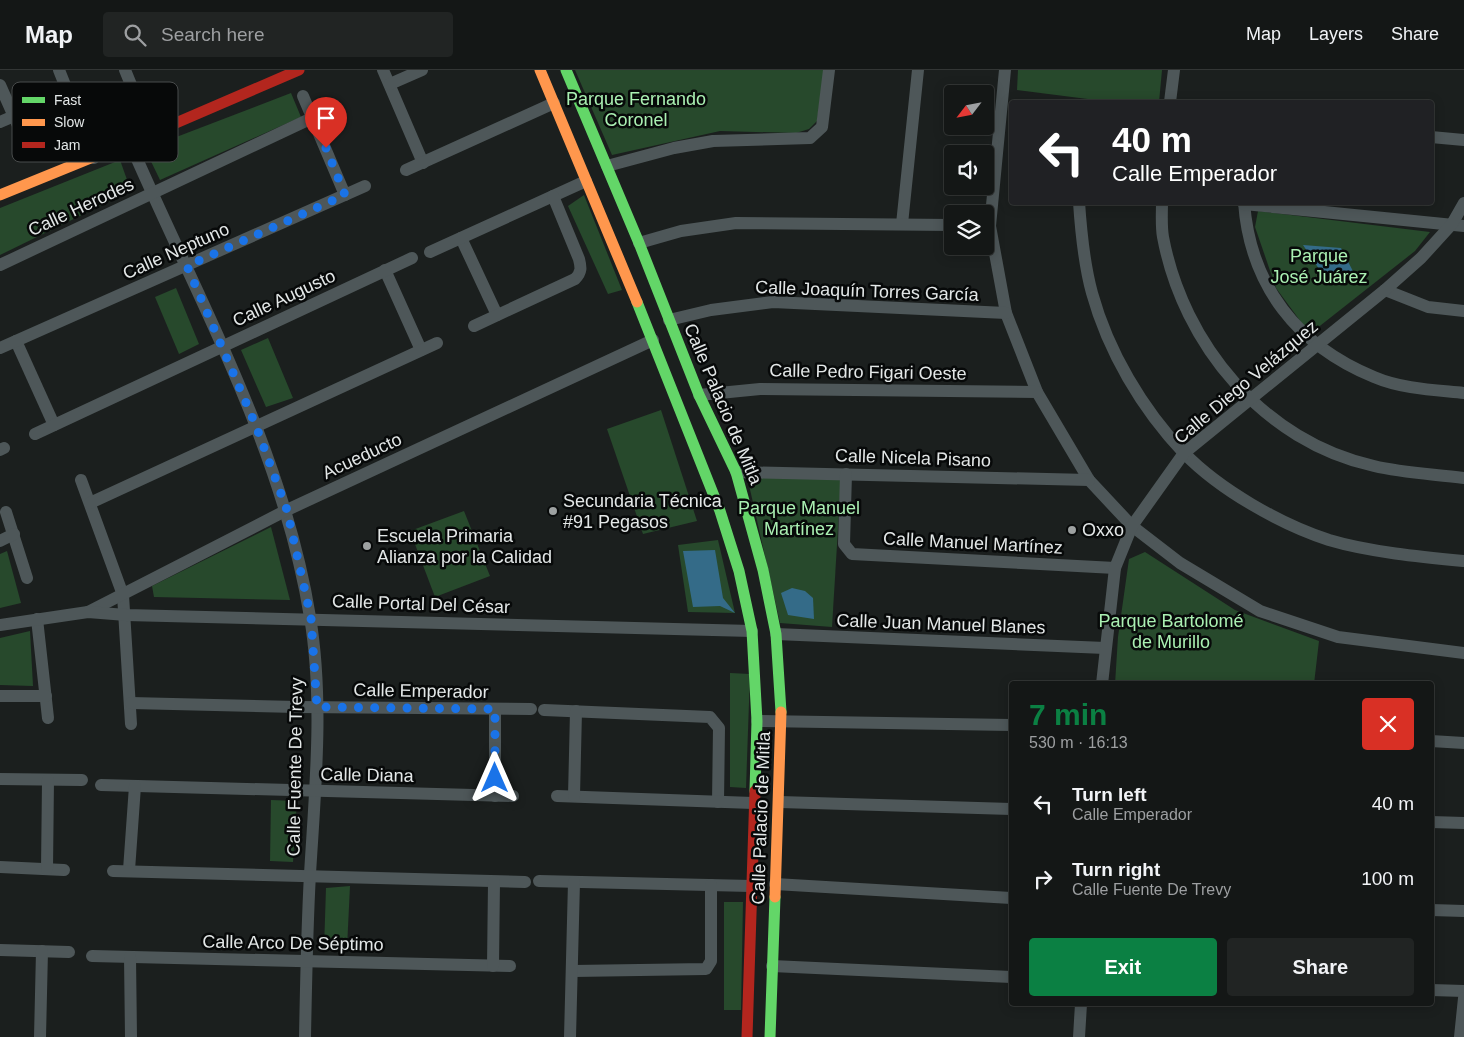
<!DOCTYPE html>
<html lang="en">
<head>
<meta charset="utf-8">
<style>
	:root { --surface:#141716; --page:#212423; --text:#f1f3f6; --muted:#9d9fa1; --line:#333635; --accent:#0b8043 }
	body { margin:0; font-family:Helvetica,sans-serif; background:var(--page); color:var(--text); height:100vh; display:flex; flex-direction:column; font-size:19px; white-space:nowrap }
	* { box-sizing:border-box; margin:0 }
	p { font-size:16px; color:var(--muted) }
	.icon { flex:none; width:28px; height:28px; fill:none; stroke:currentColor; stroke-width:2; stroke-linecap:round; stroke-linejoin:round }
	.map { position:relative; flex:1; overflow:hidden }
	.drawer { position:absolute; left:1009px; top:611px; width:425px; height:325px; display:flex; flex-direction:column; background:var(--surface); border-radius:5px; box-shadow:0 2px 12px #0003,0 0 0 1px var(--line) }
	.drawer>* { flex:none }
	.guide { position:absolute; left:1009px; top:30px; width:425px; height:105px; border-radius:5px; box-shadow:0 2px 12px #0003,0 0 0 1px var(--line); background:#202124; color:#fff; overflow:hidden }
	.needle { width:32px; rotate:238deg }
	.controls { position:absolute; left:944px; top:15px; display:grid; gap:10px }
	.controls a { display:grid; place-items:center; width:50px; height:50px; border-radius:5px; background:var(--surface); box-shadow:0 2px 12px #0003,0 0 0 1px var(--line); font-size:25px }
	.pin { position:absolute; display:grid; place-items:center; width:42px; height:42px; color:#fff; margin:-51px -21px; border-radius:50% 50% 50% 0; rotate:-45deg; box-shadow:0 0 5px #0007 }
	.pin .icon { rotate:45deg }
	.me { position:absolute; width:55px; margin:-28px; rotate:0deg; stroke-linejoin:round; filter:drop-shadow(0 0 4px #0008) }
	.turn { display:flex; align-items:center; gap:18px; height:105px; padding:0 20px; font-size:22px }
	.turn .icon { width:65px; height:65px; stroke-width:2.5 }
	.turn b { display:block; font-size:35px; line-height:42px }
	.round { display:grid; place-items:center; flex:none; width:52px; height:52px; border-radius:5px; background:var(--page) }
	.overview { display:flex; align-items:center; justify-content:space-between; height:85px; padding:0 20px }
	h1 { font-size:30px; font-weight:800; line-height:38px; color:var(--accent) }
	.action { display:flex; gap:10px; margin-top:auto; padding:10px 20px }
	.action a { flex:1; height:58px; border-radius:5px; background:var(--accent); color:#fff; font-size:20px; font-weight:800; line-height:58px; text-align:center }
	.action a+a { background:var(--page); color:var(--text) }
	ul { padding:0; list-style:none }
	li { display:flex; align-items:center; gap:15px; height:75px; padding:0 20px }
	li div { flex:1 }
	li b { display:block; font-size:19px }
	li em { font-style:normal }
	header { display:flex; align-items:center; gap:30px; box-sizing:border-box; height:70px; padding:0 25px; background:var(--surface); border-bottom:1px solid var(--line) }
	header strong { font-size:24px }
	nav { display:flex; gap:28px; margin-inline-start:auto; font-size:18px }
	.search { width:350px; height:45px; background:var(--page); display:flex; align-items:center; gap:12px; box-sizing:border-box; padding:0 18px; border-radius:5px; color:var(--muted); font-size:19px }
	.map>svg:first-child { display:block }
</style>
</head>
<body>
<header>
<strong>Map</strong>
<div class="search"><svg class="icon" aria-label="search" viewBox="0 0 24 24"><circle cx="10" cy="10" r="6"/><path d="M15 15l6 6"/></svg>Search here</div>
<nav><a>Map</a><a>Layers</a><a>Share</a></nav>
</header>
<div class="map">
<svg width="1464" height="967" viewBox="0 0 1464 967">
	<rect width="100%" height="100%" fill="#1b1f1e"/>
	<g fill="#27492c">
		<polygon points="575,0 824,0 817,51 809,59 796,63 720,61 612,85"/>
		<polygon points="1018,0 1162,0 1159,32 1111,32 1017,20"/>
		<polygon points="291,23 301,47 160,110 145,79"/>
		<polygon points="120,90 131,121 0,185 0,138"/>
		<polygon points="584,125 622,220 608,224 568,136"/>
		<polygon points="1258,141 1430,162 1415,181 1316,259 1304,256 1276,218 1255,157"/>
		<polygon points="176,218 199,274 179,284 155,227"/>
		<polygon points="268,268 293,328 266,337 241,280"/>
		<polygon points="661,340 697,451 643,464 607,359"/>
		<polygon points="747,406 841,409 832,557 780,553"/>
		<polygon points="464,441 490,506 435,527 410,461"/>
		<polygon points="271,457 290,530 154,527 152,516"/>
		<polygon points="718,470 735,543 688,542 678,475"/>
		<polygon points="7,481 21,533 0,538 0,484"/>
		<polygon points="1145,482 1235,540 1319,571 1314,614 1115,614 1118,567 1129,489"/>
		<polygon points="30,561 33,616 0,615 0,568"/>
		<polygon points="730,603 750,604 746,718 730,717"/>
		<polygon points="271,730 297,731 293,792 270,791"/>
		<polygon points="350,816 347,878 324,879 326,818"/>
		<polygon points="724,832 743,832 741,940 724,940"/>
	</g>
	<g fill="#346b88">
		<polygon points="1303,175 1341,178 1358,211 1323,205"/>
		<polygon points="715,480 723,528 735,543 720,536 693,537 683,481"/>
		<polygon points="792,518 805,521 813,528 814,549 788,545 781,523"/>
	</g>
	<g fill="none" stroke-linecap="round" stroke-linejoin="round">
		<g stroke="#4e5759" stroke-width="12">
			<polyline points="59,0 94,88"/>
			<polyline points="125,0 134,22"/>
			<polyline points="383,0 423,93"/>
			<polyline points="1005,0 990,156 1006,243 1037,322 1089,410 1132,456 1180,493 1260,541 1338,567 1464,583"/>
			<polyline points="390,14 422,0"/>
			<polyline points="0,15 24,69"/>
			<polyline points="303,26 345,125"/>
			<polyline points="1170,32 1174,0"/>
			<polyline points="0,52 14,46"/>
			<polyline points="1431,67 1464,70"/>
			<path d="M130,73C197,228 283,379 310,547C324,631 315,720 310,804C307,858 306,913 305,967"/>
			<polyline points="607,96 674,78 713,71 810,68 822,57 829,0"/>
			<polyline points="406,100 554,33"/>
			<path d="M1079,132C1081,162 1084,194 1092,223C1108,281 1142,339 1184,383C1220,420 1280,454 1329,470C1369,482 1422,487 1464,491"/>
			<path d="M1162,132C1162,143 1161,156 1163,167C1183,274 1264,372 1374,396C1403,403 1434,404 1464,408"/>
			<path d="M1244,132C1250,216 1298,276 1374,307C1402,319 1435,320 1464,323"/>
			<polyline points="1244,134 1464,156"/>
			<polyline points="902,154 918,0"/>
			<polyline points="461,168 497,245"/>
			<polyline points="639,173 681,161 736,153 952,155"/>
			<polyline points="430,182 586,111"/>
			<polyline points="0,195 312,48"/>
			<polyline points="385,200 421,280"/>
			<polyline points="1385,220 1428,237 1464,241"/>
			<polyline points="669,250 711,240 773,232 1006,243"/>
			<path d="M474,256L575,209C582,202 581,197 579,189L553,126"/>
			<polyline points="16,271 54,355"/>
			<polyline points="0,278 365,116"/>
			<polyline points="699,325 760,319 1037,322"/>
			<polyline points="35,364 412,188"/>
			<polyline points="0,380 4,378"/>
			<polyline points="736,402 1089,410"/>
			<polyline points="846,404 844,474 852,484 1115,498"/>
			<polyline points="81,410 123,525 131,654"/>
			<polyline points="90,433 437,273"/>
			<polyline points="6,442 27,508"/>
			<polyline points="0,471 14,464"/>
			<polyline points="88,542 287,440 653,270"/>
			<polyline points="37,549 48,648"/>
			<polyline points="0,555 88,542 126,545 752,561"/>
			<polyline points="776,564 1105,578"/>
			<polyline points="1102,614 1115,498 1132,456 1184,383 1385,220 1421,188 1452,154 1464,133"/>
			<polyline points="0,626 46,626"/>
			<polyline points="131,633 297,637 531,639"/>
			<polyline points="495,639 495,726"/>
			<polyline points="544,640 710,647 719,658 718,732"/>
			<polyline points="757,651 1011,655"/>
			<polyline points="1431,671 1464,673"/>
			<polyline points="0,709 82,710"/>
			<polyline points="101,715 513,726"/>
			<polyline points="557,726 753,733"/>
			<polyline points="574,726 576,641"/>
			<polyline points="780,732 1011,739"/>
			<polyline points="1431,752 1464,753"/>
			<polyline points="0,797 64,800"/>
			<polyline points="47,799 48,710"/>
			<polyline points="129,800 135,716"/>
			<polyline points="113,801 525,812"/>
			<polyline points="539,811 751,816"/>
			<polyline points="775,814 1011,828"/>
			<polyline points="1431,840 1464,841"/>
			<polyline points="0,880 69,882"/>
			<polyline points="92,886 510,896"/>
			<polyline points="130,887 131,967"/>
			<polyline points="493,896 494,812"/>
			<polyline points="772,896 1011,907"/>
			<polyline points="573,901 706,899 711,891 711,815"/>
			<polyline points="1431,920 1464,921"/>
			<polyline points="40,967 42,881"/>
			<polyline points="570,967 574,812"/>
			<polyline points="1079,967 1081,934"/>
			<polyline points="1460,967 1464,928"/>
		</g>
		<g stroke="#63d668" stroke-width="11">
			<polyline points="566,0 639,173 699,325 736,402 763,500 776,564 781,642"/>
			<polyline points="637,232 720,441 739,501 752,561 757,651 755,721"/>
			<polyline points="770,967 775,827"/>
		</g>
		<g stroke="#ff974d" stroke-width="11">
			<polyline points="540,0 637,232"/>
			<polyline points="0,125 162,59"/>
			<polyline points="775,827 781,642"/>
		</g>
		<g stroke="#b3261e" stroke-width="11">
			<polyline points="162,59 299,0"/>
			<polyline points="747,967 755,721"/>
		</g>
	</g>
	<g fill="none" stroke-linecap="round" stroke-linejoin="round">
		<polyline stroke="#1a73e8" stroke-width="9" stroke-dasharray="0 16.2" points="326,78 345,125 187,196 256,356 287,440 311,548 317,637 495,639 495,708"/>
	</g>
	<g fill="#9da1a1" stroke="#070909" stroke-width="2">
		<circle cx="553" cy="441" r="5"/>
		<circle cx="1072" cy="460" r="5"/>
		<circle cx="367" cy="476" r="5"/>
	</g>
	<g text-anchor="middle" stroke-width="5" stroke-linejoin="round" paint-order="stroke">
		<g font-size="18" fill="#aaf0b2" stroke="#070909">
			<text x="636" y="35">Parque Fernando<tspan x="636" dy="21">Coronel</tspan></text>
			<text x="1319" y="192">Parque<tspan x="1319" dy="21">José Juárez</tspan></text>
			<text x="799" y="444">Parque Manuel<tspan x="799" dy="21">Martínez</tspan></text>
			<text x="1171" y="557">Parque Bartolomé<tspan x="1171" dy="21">de Murillo</tspan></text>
		</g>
		<g font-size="18" fill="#e3e7e7" stroke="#070909">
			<text transform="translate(81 137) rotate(-25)" y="6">Calle Herodes</text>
			<text transform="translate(176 181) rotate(-24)" y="6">Calle Neptuno</text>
			<text transform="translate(867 221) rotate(2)" y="6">Calle Joaquín Torres García</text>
			<text transform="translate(284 228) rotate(-25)" y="6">Calle Augusto</text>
			<text transform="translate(868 302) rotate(1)" y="6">Calle Pedro Figari Oeste</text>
			<text transform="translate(1246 312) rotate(-40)" y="6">Calle Diego Velázquez</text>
			<text transform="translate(723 334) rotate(67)" y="6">Calle Palacio de Mitla</text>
			<text transform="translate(362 386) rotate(-25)" y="6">Acueducto</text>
			<text transform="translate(913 388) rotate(2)" y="6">Calle Nicela Pisano</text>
			<text transform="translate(973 473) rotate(3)" y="6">Calle Manuel Martínez</text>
			<text transform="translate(421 534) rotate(2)" y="6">Calle Portal Del César</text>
			<text transform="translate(941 554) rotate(2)" y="6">Calle Juan Manuel Blanes</text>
			<text transform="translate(421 621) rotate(1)" y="6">Calle Emperador</text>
			<text transform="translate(295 697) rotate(-89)" y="6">Calle Fuente De Trevy</text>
			<text transform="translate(367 705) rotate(1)" y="6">Calle Diana</text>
			<text transform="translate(761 748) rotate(-88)" y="6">Calle Palacio de Mitla</text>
			<text transform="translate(293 873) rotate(1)" y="6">Calle Arco De Séptimo</text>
		</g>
		<g font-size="18" fill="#e3e7e7" stroke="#070909" text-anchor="start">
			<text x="563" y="437">Secundaria Técnica<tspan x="563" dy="21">#91 Pegasos</tspan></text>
			<text x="1082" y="466">Oxxo</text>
			<text x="377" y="472">Escuela Primaria<tspan x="377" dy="21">Alianza por la Calidad</tspan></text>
		</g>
	</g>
	<rect x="12" y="12" width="166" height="80" rx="8" fill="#070909" stroke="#494c4c" stroke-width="1"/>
	<rect x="22" y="27" width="23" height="6" fill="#63d668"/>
	<rect x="22" y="49" width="23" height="7" fill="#ff974d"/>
	<rect x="22" y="72" width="23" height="6" fill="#b3261e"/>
	<g font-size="14" fill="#e3e7e7">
		<text x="54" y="35">Fast</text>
		<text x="54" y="57">Slow</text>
		<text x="54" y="80">Jam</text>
	</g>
</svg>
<div class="controls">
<a><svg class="needle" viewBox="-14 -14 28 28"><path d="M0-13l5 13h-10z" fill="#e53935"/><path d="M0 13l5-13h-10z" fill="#9d9fa1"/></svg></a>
<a><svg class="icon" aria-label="sound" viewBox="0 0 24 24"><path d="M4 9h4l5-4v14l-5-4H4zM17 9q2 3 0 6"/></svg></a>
<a><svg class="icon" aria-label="layers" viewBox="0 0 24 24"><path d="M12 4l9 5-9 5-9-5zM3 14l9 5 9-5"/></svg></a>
</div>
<div class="pin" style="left:326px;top:78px;background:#d93025"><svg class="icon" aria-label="arrive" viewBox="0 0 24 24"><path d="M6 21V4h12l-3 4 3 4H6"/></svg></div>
<svg class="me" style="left:495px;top:708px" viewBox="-20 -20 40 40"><path d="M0-17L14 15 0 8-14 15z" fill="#1a73e8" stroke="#fff" stroke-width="4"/></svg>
<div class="guide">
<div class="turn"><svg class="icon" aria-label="left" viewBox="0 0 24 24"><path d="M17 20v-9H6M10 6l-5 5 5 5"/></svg><div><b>40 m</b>Calle Emperador</div></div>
</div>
<section class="drawer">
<div class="overview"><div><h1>7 min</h1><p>530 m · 16:13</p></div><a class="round" style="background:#d93025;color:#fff"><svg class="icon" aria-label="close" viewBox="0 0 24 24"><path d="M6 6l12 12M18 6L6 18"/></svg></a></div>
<ul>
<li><svg class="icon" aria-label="left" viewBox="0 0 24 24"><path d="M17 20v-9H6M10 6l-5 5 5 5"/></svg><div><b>Turn left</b><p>Calle Emperador</p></div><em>40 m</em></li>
<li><svg class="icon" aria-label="right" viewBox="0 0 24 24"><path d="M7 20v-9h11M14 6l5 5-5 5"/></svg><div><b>Turn right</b><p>Calle Fuente De Trevy</p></div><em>100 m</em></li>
</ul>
<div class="action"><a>Exit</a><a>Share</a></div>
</section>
</div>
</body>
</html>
